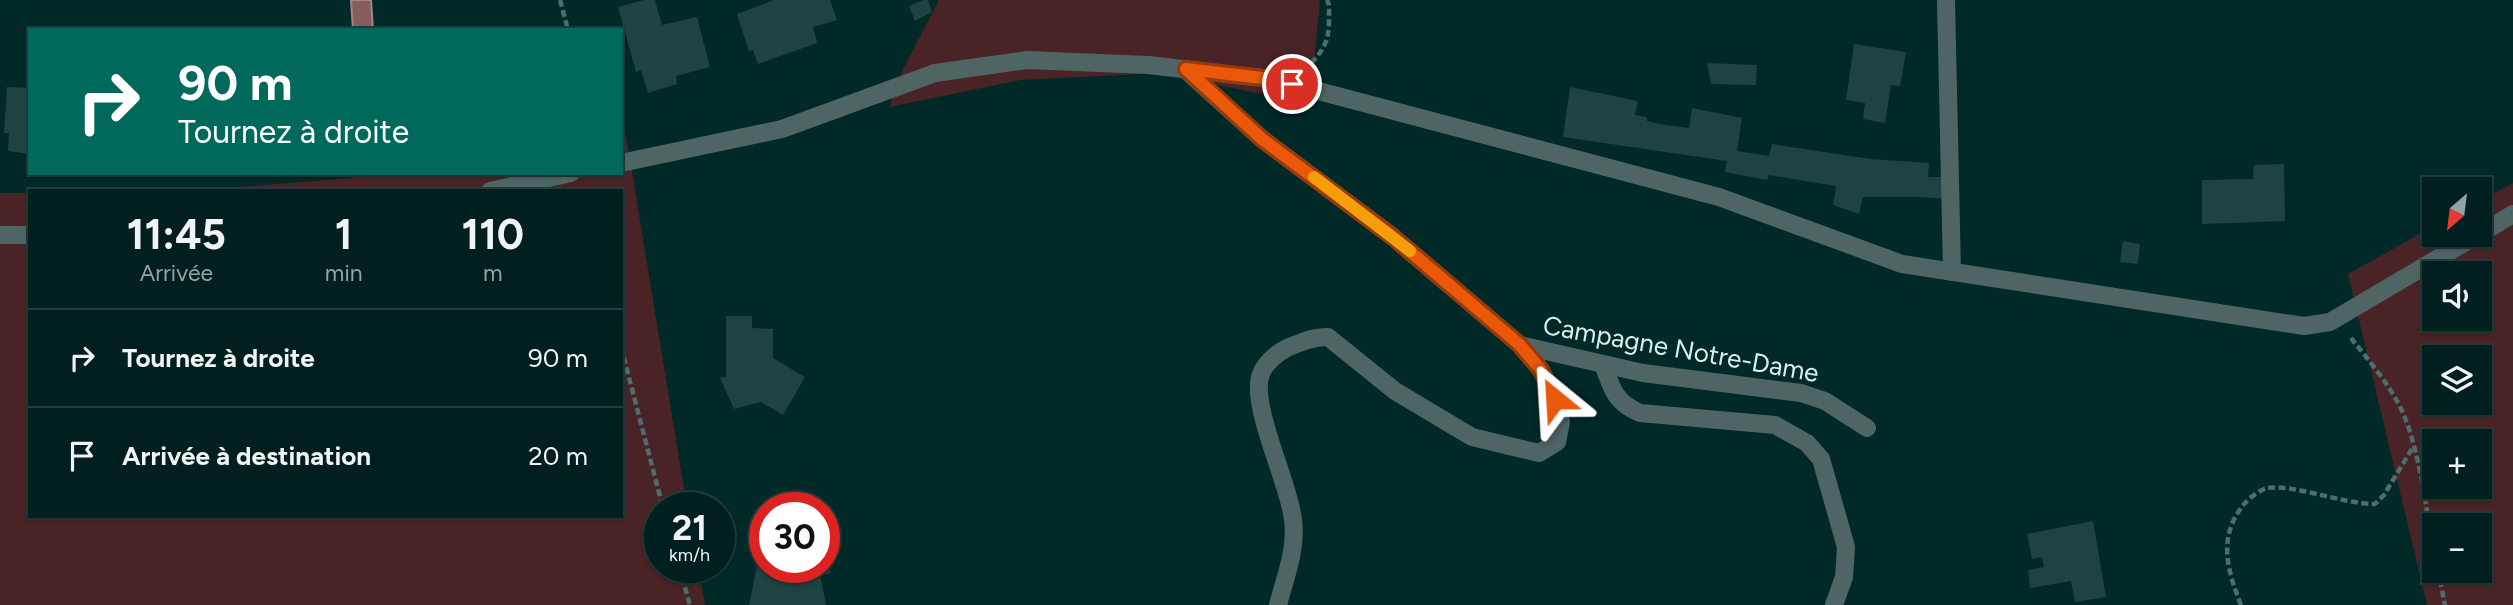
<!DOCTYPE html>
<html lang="fr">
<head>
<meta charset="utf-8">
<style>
	:root { --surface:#001f1e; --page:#0a2727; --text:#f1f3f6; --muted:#95a2a4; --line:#223d3c }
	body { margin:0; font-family:Figtree,sans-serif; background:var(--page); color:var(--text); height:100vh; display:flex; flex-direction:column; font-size:26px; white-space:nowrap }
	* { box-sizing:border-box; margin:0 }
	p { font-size:23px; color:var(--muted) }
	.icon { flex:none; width:38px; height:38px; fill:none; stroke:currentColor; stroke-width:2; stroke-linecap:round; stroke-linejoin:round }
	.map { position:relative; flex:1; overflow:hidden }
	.drawer { position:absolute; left:28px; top:189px; width:595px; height:329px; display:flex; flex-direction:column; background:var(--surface); border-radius:0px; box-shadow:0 2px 5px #0004,0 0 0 2px var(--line) }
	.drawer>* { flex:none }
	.top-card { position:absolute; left:28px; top:28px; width:595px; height:147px; border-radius:0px; box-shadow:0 2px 5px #0004,0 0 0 2px var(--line); background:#00695c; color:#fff; overflow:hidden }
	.needle { width:46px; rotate:208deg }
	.buttons { position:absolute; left:2422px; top:177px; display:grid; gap:14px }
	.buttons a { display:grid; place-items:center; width:70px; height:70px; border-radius:0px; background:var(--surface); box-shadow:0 2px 5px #0004,0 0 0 2px var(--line); font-size:35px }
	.speed { position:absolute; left:644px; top:492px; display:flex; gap:14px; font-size:35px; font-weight:700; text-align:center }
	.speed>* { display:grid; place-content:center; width:91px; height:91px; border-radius:50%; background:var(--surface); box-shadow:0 2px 5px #0004,0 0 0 2px var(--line); line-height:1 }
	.speed small { font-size:18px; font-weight:400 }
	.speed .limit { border:10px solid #d22; background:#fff; color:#111 }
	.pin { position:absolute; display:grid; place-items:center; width:60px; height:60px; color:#fff; margin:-30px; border:4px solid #fff; border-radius:50%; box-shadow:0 2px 7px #0007 }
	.me { position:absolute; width:77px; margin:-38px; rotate:333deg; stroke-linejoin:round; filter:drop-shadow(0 0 5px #0008) }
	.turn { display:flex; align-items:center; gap:24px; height:147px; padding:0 35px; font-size:32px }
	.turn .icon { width:91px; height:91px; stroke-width:2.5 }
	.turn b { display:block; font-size:49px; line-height:60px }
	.eta { display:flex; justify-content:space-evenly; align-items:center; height:119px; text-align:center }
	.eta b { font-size:42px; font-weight:700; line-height:49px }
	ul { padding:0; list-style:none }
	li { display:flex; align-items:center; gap:21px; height:98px; padding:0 35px; border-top:2px solid var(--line) }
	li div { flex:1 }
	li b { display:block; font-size:26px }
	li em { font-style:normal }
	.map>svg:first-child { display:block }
</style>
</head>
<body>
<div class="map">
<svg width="2513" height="605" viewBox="0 0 2513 605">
	<rect width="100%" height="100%" fill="#002928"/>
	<g fill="#492326" fill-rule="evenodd">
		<polygon points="939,0 1320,0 1310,104 1160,73 1021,80 889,107 902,71"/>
		<polygon points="621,135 626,135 687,507 660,508 660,567 698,567 705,605 0,605 0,193 30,193 30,516 621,516 621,191 192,191 350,178 381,173 621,173"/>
		<path d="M2513,183V605H2427L2348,274L2434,226V234H2480V201ZM2434,273H2480V318H2434ZM2434,357H2480V402H2434ZM2434,441H2480V486H2434ZM2434,525H2480V570H2434Z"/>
	</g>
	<polygon fill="#885b5d" stroke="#a18788" stroke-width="2" points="351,0 371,0 373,30 353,30"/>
	<g fill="#1e4342">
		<polygon points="644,0 655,0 662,25 697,17 710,67 676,76 677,84 648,93 641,70 636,72 618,7"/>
		<polygon points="774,0 830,0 837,20 813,27 817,43 758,64 753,50 749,51 737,14"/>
		<polygon points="923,0 928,0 932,12 915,21 909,6"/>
		<polygon points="1854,44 1906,52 1900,86 1891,85 1885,123 1863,119 1865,103 1846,100"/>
		<polygon points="1707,63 1757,65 1756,85 1711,84"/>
		<polygon points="7,87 30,88 30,154 8,151 9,133 4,133"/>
		<polygon points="1570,87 1638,101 1635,115 1647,117 1647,121 1659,124 1689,128 1692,108 1742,118 1737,151 1769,156 1772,144 1870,159 1929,163 1928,177 1949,177 1947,199 1920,197 1863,197 1859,214 1833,205 1836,186 1769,175 1767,180 1725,172 1727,161 1563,137"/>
		<polygon points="2284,164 2285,221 2202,224 2202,180 2253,179 2254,165"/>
		<polygon points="2123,241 2140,244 2138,264 2120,262"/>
		<polygon points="726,316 752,316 752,328 773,329 773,358 805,377 783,415 761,402 734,409 720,378 726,377"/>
		<polygon points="2093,521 2106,597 2075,602 2071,581 2030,588 2028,570 2044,567 2042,557 2032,559 2027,534"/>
		<polygon points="765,534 765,567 824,567 825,547 831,573 820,575 826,605 749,605 758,561 753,537"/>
	</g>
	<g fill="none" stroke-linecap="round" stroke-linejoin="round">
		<g stroke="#4d6e6d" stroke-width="4.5" stroke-dasharray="7 3.5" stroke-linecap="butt">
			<polyline points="560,0 568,30"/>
			<path d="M1311,63C1331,43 1329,31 1329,5L1327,0"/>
			<path d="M2351,338C2369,361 2391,386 2403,413C2421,456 2425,506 2434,551"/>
			<polyline points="621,347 663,508"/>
			<polyline points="679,567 690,605"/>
			<polyline points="2438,570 2445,605"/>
			<path d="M2241,605C2227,569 2217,536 2245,503C2249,498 2260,490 2267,488C2294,484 2343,504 2375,504L2384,495L2413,447"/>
		</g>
		<path stroke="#4f6564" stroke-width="18" d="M1603,364C1612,388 1614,402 1640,413L1775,425L1807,443L1821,459L1846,547L1844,577L1834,605"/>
		<g stroke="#4f6564" stroke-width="18">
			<polyline points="1946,0 1952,272"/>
			<path d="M1186,70L1262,139L1393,237L1520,345L1541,370L1555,399L1561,422L1557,442L1539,453L1472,437L1395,391L1328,337C1313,337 1301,342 1287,348C1277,353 1265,363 1261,374C1249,404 1290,485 1293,520C1297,549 1285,578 1278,605"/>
			<polyline points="621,163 782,129 935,73 1027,60 1148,65 1271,79 1292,84 1719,197 1902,264 2304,326 2330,322 2479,234"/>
			<polyline points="490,191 571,173"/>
			<polyline points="2480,234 2513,214"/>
			<polyline points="0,235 30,235"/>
			<polyline points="1520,345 1643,373 1801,393 1825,401 1867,428"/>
		</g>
	</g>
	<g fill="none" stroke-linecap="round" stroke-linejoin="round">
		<g stroke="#983908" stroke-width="18">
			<polyline id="route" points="1292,84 1271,79 1186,69 1262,139 1393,237 1520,345 1541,370 1555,399"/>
		</g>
		<use href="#route" stroke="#ea580c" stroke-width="12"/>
		<polyline stroke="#f59e0b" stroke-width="12" points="1314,177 1410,251"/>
	</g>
	<g text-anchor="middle" stroke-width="7" stroke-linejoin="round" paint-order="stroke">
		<g font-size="26" fill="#daeeed" stroke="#002928">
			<text transform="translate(1681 349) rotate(10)" y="9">Campagne Notre-Dame</text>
		</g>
	</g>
</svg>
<div class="buttons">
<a><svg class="needle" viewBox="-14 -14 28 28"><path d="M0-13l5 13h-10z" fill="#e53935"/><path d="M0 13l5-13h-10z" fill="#95a2a4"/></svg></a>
<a><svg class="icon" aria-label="sound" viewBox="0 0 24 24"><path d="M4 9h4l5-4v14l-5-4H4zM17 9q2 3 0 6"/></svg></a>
<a><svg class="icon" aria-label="layers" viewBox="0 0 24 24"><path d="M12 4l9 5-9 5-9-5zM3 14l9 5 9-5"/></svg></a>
<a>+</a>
<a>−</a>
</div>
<div class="speed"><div>21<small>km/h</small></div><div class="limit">30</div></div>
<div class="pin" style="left:1292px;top:84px;background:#d93025"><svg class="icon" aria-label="arrive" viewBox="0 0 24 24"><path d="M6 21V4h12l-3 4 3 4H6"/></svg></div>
<svg class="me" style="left:1555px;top:399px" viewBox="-20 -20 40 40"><path d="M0-17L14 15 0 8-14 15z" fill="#ea580c" stroke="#fff" stroke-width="4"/></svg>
<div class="top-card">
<div class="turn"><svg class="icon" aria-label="right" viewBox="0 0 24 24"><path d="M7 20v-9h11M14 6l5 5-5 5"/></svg><div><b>90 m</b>Tournez à droite</div></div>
</div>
<section class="drawer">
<div class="eta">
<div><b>11:45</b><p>Arrivée</p></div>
<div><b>1</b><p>min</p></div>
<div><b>110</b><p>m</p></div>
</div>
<ul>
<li><svg class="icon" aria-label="right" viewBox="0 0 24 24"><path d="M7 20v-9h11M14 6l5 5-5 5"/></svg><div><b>Tournez à droite</b></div><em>90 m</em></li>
<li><svg class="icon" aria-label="arrive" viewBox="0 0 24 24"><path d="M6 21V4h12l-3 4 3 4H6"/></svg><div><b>Arrivée à destination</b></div><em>20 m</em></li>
</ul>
</section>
</div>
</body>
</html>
